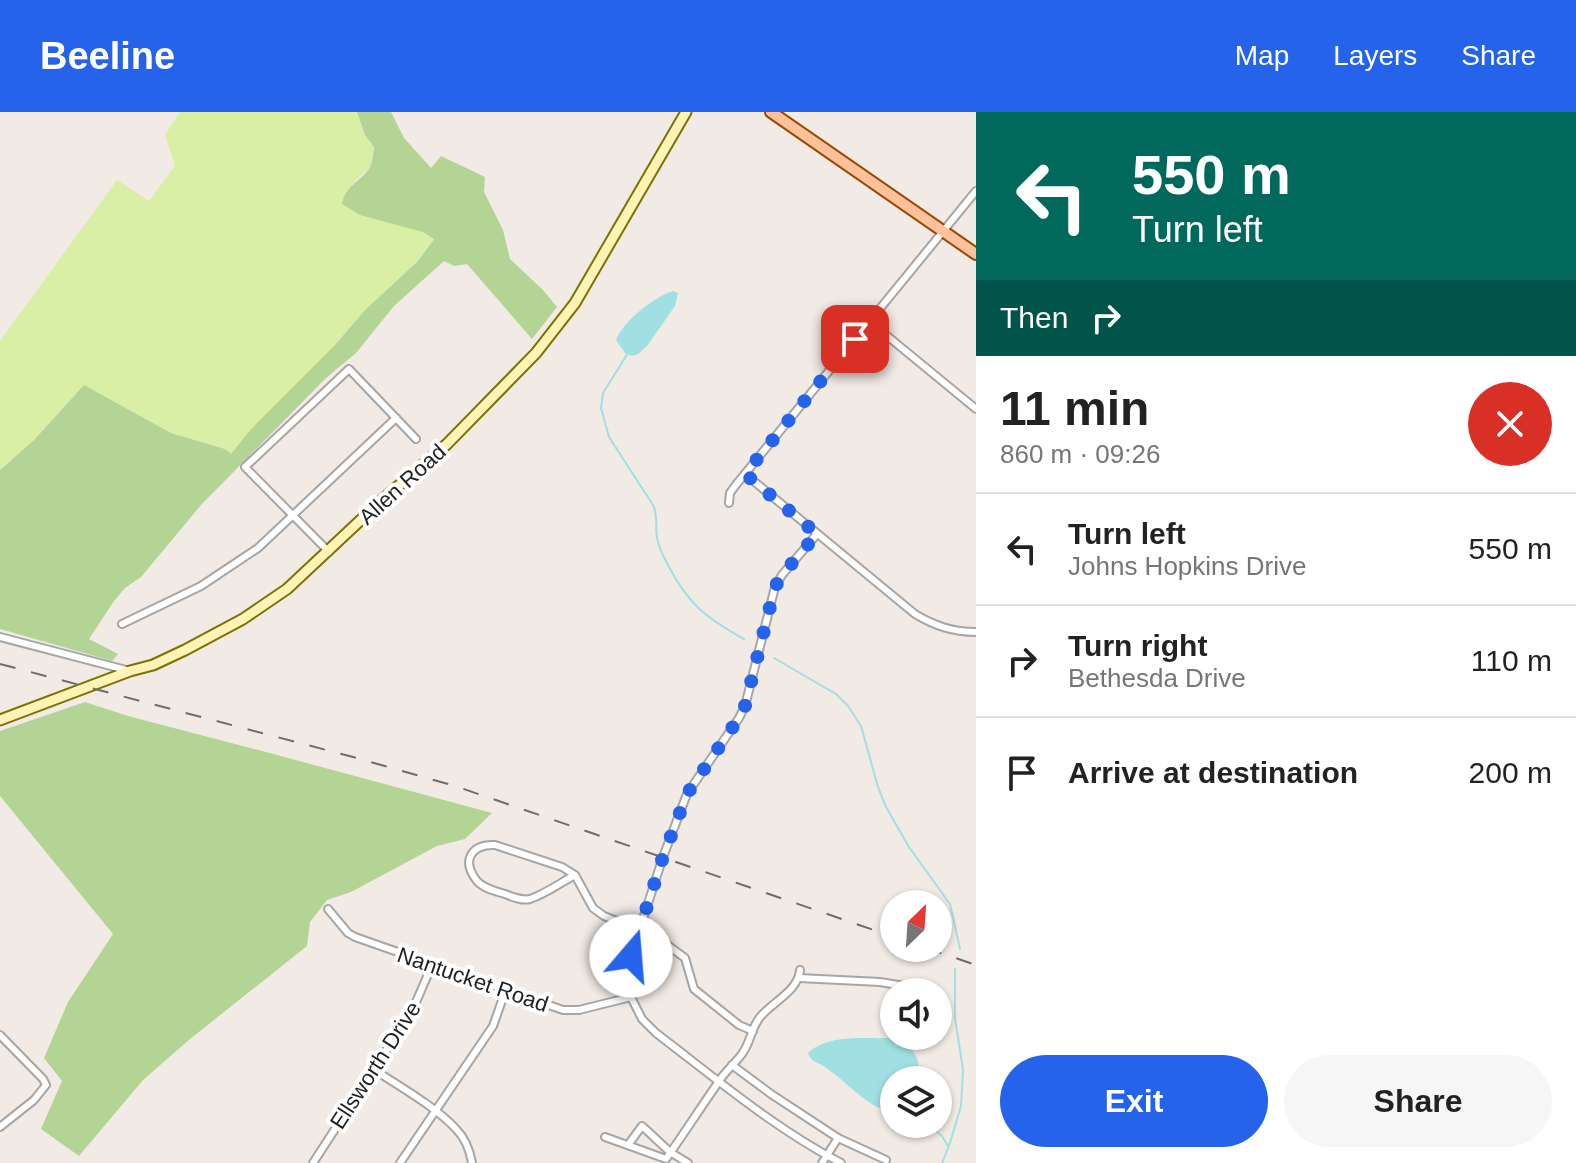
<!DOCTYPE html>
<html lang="en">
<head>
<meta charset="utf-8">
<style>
	:root { --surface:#fff; --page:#f6f6f6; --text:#222; --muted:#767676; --line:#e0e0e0; --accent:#2563eb }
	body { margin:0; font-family:Arial,sans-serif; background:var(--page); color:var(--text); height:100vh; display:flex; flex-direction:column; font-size:30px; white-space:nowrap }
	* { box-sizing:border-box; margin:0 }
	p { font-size:26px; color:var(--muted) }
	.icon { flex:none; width:44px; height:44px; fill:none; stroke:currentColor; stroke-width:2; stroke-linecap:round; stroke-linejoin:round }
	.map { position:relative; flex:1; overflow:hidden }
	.sheet { display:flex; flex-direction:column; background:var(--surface); width:600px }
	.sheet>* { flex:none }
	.guide { background:#00695c; color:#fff; overflow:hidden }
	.needle { width:52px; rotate:25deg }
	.fabs { position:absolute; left:880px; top:778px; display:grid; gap:16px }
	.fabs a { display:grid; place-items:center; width:72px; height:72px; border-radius:50%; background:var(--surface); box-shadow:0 2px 6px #0004; font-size:40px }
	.pin { position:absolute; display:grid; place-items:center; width:68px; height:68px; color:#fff; margin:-34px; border-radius:16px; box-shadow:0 4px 12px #0006 }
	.me { position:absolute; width:88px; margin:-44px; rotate:18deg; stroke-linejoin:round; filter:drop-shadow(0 0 6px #0008) }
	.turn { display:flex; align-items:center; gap:28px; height:168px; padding:0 24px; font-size:36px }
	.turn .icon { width:104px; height:104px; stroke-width:2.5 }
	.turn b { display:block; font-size:56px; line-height:68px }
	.then { display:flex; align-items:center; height:76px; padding:0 24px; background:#0003; gap:16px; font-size:30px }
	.round { display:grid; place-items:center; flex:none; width:84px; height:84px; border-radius:42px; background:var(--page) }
	.overview { display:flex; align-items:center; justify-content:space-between; height:136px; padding:0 24px }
	h1 { font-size:48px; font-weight:600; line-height:60px }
	.cta { display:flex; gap:16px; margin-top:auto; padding:16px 24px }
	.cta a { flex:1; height:92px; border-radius:48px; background:var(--accent); color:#fff; font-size:32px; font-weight:600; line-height:92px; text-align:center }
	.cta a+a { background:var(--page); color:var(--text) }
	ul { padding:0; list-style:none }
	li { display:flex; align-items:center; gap:24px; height:112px; padding:0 24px; border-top:2px solid var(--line) }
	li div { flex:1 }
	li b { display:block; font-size:30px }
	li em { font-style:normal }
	header { display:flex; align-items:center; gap:48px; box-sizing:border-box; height:112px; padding:0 40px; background:var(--accent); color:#fff }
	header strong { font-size:38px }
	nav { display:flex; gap:44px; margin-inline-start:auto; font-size:28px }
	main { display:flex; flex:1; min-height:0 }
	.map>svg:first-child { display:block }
</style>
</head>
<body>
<header>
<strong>Beeline</strong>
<nav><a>Map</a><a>Layers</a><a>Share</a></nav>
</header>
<main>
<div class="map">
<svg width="976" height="1051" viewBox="0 0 976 1051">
	<rect width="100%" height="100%" fill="#f1eae5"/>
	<polygon fill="#d9efa6" points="180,0 357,0 365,23 374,35 371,54 354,70 344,84 434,126 418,149 365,198 335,233 250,318 231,343 225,337 171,321 84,273 33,329 0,358 0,229 117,68 149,89 175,54 165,23"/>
	<g fill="#b4d496">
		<path d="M357,0H391L404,26L431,56L441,44L485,65L484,80L503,118L510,147L543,178L557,195L532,227L467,152L454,154L444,149L394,194L356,241L326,266L201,393L141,465L125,476L114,489L89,527L118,542L112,549L0,517V358L33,329L84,273L171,321L225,337L231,342L251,317L335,233L365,198L418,149L434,127L423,120L360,103L342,92C346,72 362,69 370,55C373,50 373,41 374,35L365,23Z"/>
		<polygon points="85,590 128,604 266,640 492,701 465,727 437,734 351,780 327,788 310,810 307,834 190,927 143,968 79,1044 41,1017 62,969 44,946 68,890 113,822 0,684 0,619"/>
	</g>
	<g fill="#a1e0e2">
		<path d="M673,179L678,181L675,194L647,234L638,242L632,244L625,241L616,228C623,209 654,185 673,179Z"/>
		<path d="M889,926C913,934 921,942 919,968H894V998C887,998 881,997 875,994C856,983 841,965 822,953C814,949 811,949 808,941C829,922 862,927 889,926Z"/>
	</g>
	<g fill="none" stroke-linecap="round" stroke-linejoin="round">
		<g stroke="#a1e0e2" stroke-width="2">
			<path d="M628,241L603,281L601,296L609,325L653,393C659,405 654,417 658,430C660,438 664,445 668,453C688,492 706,506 744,527"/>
			<polyline points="774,546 836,582 848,594 861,614 878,675 886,695 909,735 950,792 960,837"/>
			<polyline points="927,1012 942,1024 948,1034"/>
			<polyline points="942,1051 950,1031 961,994 963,958 955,906 955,857"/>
		</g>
		<g stroke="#a6a6a6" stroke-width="10">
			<g id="street">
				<polyline points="869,209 976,297"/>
				<path d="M745,362L915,502C935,514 953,520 976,520"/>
				<polyline points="729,391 730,381 735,374 976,79"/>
				<path d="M817,422L782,463L775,475L745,594L739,606L687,682L663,745L631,844L628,862L631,885L642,907L656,921C715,966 774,1016 841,1051"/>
				<polyline points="329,440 245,355 349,257 416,327"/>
				<polyline points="122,512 201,474 258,436 396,306"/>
				<polyline points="0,525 130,559"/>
				<path d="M575,763C560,771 545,782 530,787C521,789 513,785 505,782C496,779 484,777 477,769C461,749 471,732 495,733L562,755L575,763L593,796L604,804L639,818"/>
				<polyline points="328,797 348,821 355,825 563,898 579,898 631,885"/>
				<polyline points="655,824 685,846 694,877 739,913 753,919"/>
				<polyline points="799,866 880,870 916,876"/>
				<polyline points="0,923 43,967 46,973 34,988 0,1015"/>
				<polyline points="732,953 771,982 838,1026 886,1048"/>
				<path d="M373,957C399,974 436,995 456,1017C465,1026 470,1039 472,1051"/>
				<path d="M605,1025L666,1047C685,1020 703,992 722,965C728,957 736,950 742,942C751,930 751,915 761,904C774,889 798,879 800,858"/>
				<polyline points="628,1033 642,1014 670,1040 688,1051"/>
				<polyline points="313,1051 413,897 432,853"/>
				<polyline points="400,1051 493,914 506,877"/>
				<polyline points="822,1051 838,1026"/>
			</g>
		</g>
		<g stroke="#7d7200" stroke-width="13">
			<polyline id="secondary" points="0,608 130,559 153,553 185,538 243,507 287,477 381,389 447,332 536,241 575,191 686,0"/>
		</g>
		<g stroke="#9b4900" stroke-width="14">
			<polyline id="primary" points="771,0 976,142"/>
		</g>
		<use href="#street" stroke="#fff" stroke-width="6"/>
		<use href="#secondary" stroke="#fff4b5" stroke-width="9"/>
		<use href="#primary" stroke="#ffc19c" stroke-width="10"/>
		<g stroke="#6d6d6d" stroke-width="2" stroke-dasharray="16 16" stroke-linecap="butt">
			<polyline points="0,552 353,645 455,674 894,825"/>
			<polyline points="926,836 976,853"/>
		</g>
	</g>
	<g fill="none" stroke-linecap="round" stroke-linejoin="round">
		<polyline stroke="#2563eb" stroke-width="14" stroke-dasharray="0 25.2" points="631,844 663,745 687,682 739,606 745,594 775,475 782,463 817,422 745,362 855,227"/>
	</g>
	<g text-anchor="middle" stroke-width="8" stroke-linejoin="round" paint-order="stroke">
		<g font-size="22" fill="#1f1f1f" stroke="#fff">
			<text transform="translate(402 372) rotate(-42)" y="8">Allen Road</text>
			<text transform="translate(473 867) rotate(19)" y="8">Nantucket Road</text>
			<text transform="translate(375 953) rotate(-57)" y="8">Ellsworth Drive</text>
		</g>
	</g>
</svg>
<div class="fabs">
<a><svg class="needle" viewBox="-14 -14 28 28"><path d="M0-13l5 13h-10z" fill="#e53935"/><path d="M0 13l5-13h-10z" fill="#767676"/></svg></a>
<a><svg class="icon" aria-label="sound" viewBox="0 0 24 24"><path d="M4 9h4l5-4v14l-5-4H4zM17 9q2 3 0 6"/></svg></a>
<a><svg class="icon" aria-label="layers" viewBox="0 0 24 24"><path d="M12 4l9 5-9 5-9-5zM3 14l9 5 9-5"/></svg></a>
</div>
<div class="pin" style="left:855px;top:227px;background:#d93025"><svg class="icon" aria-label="arrive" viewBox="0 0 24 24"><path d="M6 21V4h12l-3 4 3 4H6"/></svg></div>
<svg class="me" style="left:631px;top:844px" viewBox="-20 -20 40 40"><circle r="19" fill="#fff"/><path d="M0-13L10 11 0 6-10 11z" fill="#2563eb"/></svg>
</div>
<section class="sheet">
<div class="guide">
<div class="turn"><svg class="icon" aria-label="left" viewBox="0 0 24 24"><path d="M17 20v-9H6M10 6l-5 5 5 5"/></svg><div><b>550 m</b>Turn left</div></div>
<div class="then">Then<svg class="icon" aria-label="right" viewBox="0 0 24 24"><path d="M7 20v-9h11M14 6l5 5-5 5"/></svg></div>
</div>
<div class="overview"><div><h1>11 min</h1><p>860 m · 09:26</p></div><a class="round" style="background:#d93025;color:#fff"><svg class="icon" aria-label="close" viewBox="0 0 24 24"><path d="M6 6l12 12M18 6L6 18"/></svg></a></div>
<ul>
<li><svg class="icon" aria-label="left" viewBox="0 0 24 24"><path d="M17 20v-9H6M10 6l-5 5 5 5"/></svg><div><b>Turn left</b><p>Johns Hopkins Drive</p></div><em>550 m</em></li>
<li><svg class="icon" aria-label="right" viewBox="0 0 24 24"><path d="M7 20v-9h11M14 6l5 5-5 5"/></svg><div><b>Turn right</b><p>Bethesda Drive</p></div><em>110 m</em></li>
<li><svg class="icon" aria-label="arrive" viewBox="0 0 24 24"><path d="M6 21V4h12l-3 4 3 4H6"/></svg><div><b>Arrive at destination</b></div><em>200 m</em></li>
</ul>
<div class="cta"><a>Exit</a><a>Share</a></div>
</section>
</main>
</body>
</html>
